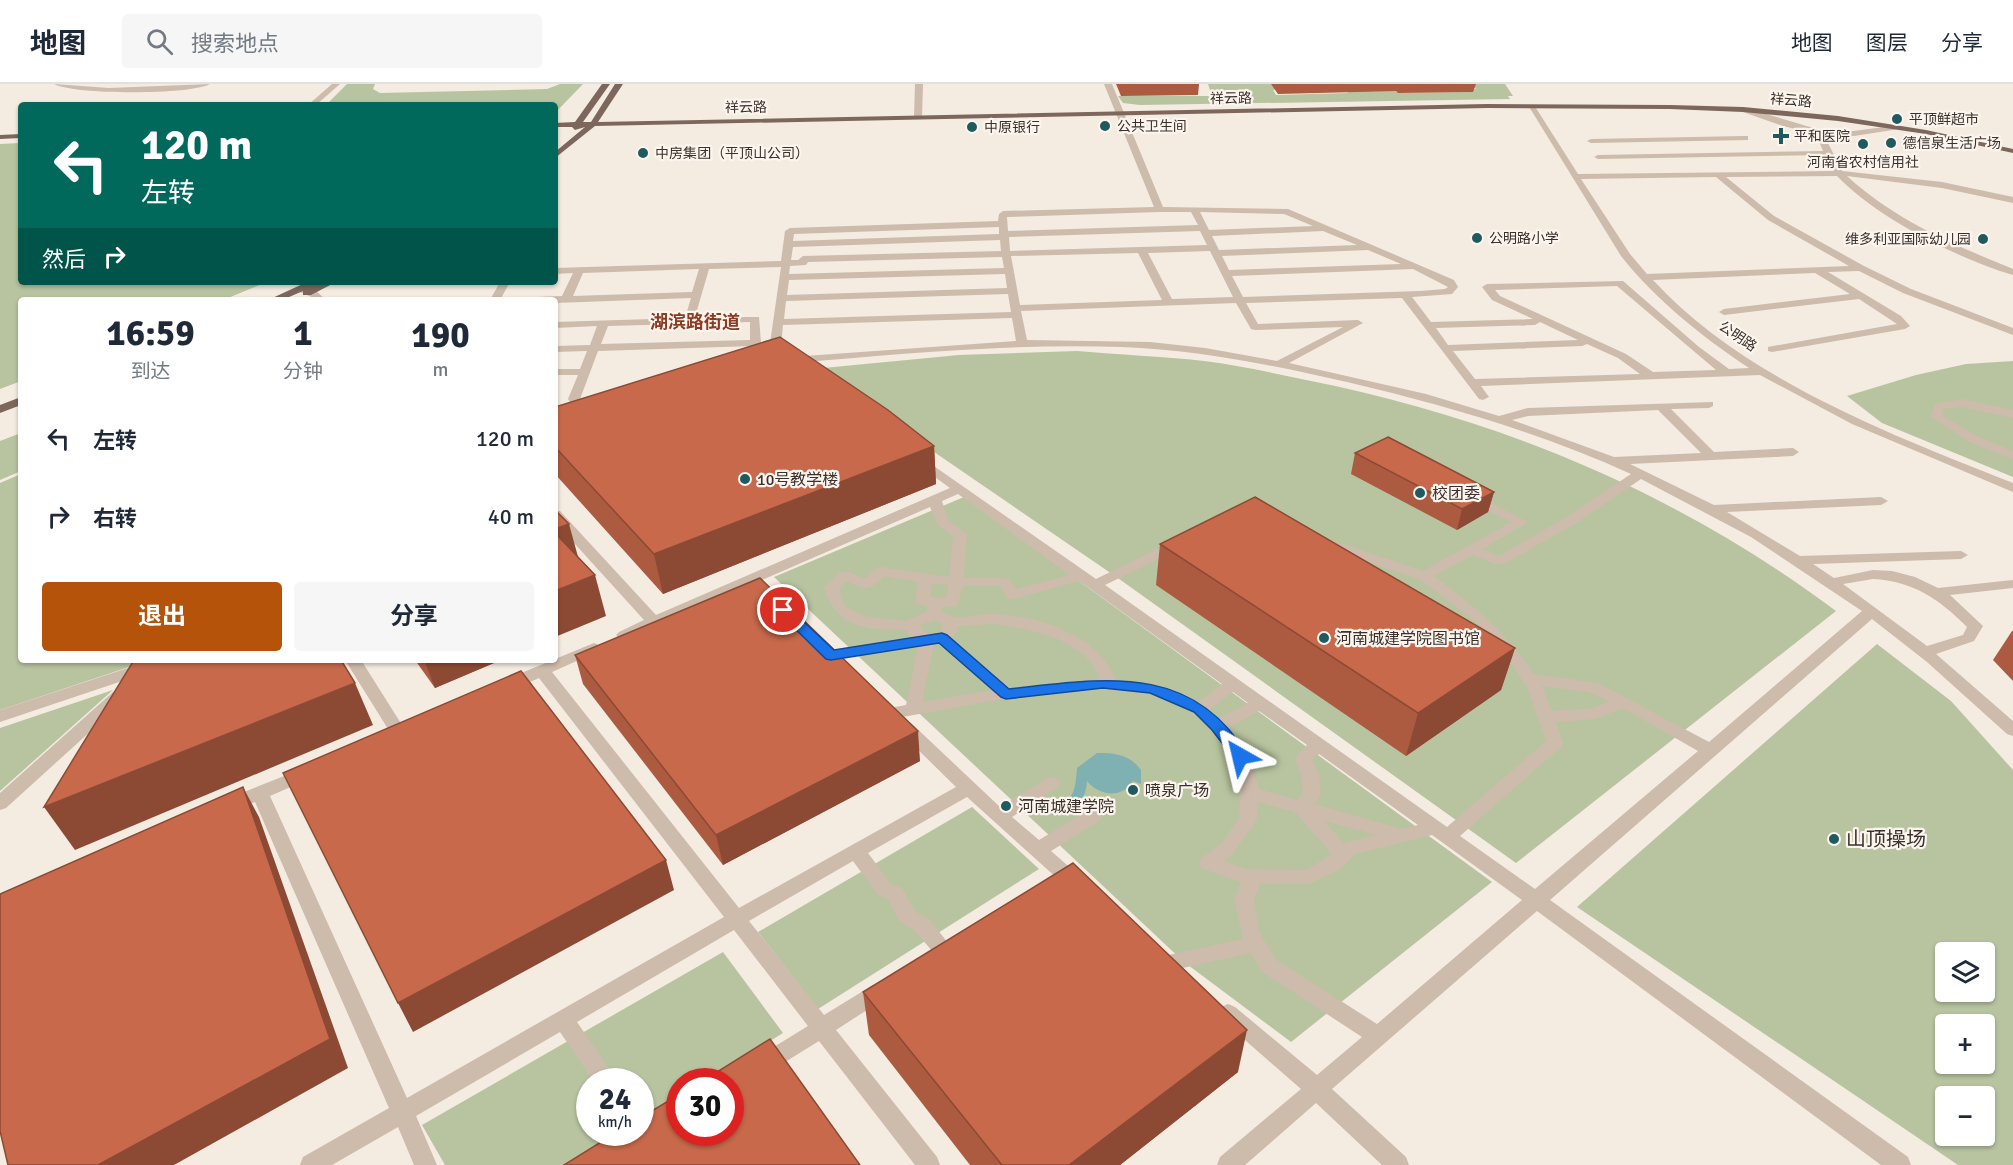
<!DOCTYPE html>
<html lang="zh">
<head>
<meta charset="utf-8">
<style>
	:root { --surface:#fff; --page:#f6f6f7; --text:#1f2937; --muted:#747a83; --line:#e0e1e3; --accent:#b45309 }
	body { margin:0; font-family:Signika,"Noto Sans SC",sans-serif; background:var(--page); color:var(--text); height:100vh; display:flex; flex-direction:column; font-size:22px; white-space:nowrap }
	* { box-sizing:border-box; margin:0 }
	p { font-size:20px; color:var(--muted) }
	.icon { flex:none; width:33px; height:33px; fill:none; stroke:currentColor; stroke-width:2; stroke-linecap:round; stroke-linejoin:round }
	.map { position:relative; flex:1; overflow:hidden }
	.panel { position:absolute; left:18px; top:213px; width:540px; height:366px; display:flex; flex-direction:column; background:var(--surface); border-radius:6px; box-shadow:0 2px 4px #0004 }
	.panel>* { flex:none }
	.guide { position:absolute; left:18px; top:18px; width:540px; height:183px; border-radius:6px; box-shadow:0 2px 4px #0004; background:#00695c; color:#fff; overflow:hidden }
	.fabs { position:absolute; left:1935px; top:858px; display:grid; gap:12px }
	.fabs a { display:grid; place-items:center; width:60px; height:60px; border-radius:6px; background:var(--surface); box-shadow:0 2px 4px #0004; font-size:30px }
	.speed { position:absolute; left:576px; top:984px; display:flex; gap:12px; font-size:30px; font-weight:700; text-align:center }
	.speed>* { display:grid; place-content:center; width:78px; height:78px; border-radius:50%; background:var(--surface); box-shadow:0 2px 4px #0004; line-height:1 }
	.speed small { font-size:15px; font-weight:400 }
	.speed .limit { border:9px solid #d22; background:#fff; color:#111 }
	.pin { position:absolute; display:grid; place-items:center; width:51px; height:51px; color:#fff; margin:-26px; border:3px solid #fff; border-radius:50%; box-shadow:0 2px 6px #0007 }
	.me { position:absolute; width:66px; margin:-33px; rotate:323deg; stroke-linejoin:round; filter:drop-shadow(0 0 4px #0008) }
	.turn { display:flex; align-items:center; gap:21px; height:126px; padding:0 24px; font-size:27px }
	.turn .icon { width:78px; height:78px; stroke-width:2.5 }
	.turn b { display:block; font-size:42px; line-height:51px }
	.then { display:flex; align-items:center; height:57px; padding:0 24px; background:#0003; gap:12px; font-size:22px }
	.eta { display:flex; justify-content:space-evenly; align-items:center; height:102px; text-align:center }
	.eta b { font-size:36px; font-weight:700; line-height:42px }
	.action { display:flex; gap:12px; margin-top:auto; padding:12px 24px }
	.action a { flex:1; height:69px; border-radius:6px; background:var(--accent); color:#fff; font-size:24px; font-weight:700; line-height:69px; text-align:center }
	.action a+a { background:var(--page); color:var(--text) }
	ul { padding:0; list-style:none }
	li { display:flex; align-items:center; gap:18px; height:78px; padding:0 24px }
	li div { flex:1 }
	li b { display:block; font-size:22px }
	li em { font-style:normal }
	header { display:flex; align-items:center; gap:36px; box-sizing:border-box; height:84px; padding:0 30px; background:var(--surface); border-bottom:2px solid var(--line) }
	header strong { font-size:28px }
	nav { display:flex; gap:33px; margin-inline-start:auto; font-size:21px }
	.search { width:420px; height:54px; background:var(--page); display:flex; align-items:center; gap:15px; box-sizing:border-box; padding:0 21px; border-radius:6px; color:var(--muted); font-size:22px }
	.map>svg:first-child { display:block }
</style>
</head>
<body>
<header>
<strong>地图</strong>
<div class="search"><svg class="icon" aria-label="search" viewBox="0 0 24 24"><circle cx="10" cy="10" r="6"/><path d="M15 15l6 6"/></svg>搜索地点</div>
<nav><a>地图</a><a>图层</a><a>分享</a></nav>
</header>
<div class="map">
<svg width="2013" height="1081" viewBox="0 0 2013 1081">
	<rect width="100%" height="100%" fill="#f4ebe1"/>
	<g fill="#b8c4a0" fill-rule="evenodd">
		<polygon points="347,0 375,0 373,5 380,9 547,5 560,0 583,0 555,29 555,21 326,21"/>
		<polygon points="1208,0 1276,0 1280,6 1273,6 1276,11 1348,9 1347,7 1358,0 1395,6 1399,9 1472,8 1470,5 1476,5 1471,0 1505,0 1513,12 1508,12 1510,15 1140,21 1123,19 1118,12 1212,12"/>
		<polygon points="21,59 21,198 267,198 223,216 21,216 21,297 0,305 0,60"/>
		<path d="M1077,267C1119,271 1162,272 1204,277C1238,281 1272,289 1306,296C1499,334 1678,409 1836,527L1516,779L1115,492L813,285L959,271Z"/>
		<polygon points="2013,277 2013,393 1882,339 1847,312 1916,291 1966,280"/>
		<polygon points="21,349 21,387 0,396 0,357"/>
		<polygon points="21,390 21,576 150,576 0,626 0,399"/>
		<polygon points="964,413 1492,798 1291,958 1184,878 774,493"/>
		<path d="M1877,560L1951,617L2013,686V1081H1958L1577,823ZM1946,868H1984V908H1946ZM1946,940H1984V980H1946ZM1946,1012H1984V1052H1946Z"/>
		<polygon points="113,606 0,707 0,644"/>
		<polygon points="972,723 1039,785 818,925 758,848"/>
		<polygon points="723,868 783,949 705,997 680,998 679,1014 641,1038 640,998 590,998 590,1048 623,1049 571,1081 445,1081 422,1041"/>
	</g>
	<path fill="#7fb0b2" d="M1097,669C1115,669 1129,670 1141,686V700L1133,697C1122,715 1099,712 1087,697C1086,719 1073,726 1053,731L1043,724C1073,719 1075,712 1077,684Z"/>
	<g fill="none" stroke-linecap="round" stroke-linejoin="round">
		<g fill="#cdbbac" fill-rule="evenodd">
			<path d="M54,0L109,4L210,0C191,11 74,11 54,0Z"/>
			<polygon points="332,0 340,0 316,21 308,21"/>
			<polygon points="915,0 923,0 922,33 918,35 914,33"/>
			<path d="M1104,0H1112L1163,123L1288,125L1454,196L1458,203L1452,210L1412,213L1431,238L1533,235L1492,216L1482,203L1487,200L1623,197L1699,263L1729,285L1749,284C1701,252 1656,216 1621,172L1528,21H1534L1578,90L1834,87L1826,71L1598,75L1594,73L1598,71L1823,67L1816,50L1783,42L1743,28L1746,24L1820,46L1854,47L1899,41V45L1854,52L1824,51L1842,87L1942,98L2013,113V119L1942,104L1847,92C1895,136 1954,161 2013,185V191C1958,175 1876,133 1837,92L1726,93L1774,132L1864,182L1911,205L2013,244V251L1903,209L1859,187L1828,188L1901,232L1910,242L1905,245L1772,268L1768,267V263L1897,240L1859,215L1724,231L1719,228L1724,225L1850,210L1815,189L1653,196C1742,294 1892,351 2013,399V408L1852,340L1760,291L1481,302L1489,313L1483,316L1479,315L1402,214L1246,219L1258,240L1358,236L1363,239L1289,279L1426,310L1499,332L1528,324L1713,318V322L1709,324L1671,325L1714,368L1793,364L1799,368L1793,372L1630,380L1714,421L1881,413L1888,417L1881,421L1727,428L1800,472L1961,467L1968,471L1961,475L1813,480L1834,494L1873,486L1892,487L1915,493L1938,504L2013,496V504L1950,511L1983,542L1974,557L1936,570L2013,637V652L2007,650L1927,578L1872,535L1550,816L1908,1073L1911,1081H1881L1537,827L1332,1005L1406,1073L1409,1081H1382L1316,1019L1245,1081H1217L1220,1073L1301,1005L1221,935L1218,929L1221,923L1228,920L1235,923L1317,991L1362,953L1261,887L1251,869L1169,887L1162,885L1159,879L1162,873L1169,871L1243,855L1234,816L1241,798L1201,784L1199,779L1201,774L1220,761L1239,734L1241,703L1232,673L1210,642L1212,638L1248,619L1233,608L1205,629L1199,631L1150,610L1103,605L1022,612L1010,617L1004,615L891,635L885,633L883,629L885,625L906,621L918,562L831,576L826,575L823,571L831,566L911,554L906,546C866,545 837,546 824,503L840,488H850L864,495L877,484L882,483L949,493L953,452L937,440L930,423L629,554H619L616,551L619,548L644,536L555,438V426L560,427L656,531L950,404L914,378L912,375L914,372L918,371L1096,495L1173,457H1183L1185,460L1183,463L1105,501L1447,743L1546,657L1528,605L1505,570L1475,537L1419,495L1318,461L1316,458L1318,455H1328L1423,487L1511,438L1467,416L1465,413L1467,410L1472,409L1528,438L1483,465L1498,472L1565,434L1631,390C1539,348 1444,321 1347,298C1273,281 1198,266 1122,263C1012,259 901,270 791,279L785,276L791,273L1016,257L1012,234L783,241L780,273L774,276L768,273L781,183L709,185L695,233H759L761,259L766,265L765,267H757L753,262L598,267L580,315L590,330L588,333H580L568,315L578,291H555V285H580L587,267L555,268V262L590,261L597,242L555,244V238L685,234L691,214L555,219V216H532L537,213L562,212L573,189L555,190V184L781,177L785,147L790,144L998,137L999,130L1003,127L1154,123ZM1716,93L1768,136L1849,182L1647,190L1630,170L1581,95ZM1159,128H1191L1198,141L1008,147L1007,133ZM1200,128L1284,130L1313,142L1209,146ZM999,143V150L793,157L794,150ZM1200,147L1207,161L1010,167L1009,153ZM1323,147L1357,161L1219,166L1212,152ZM1000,156L1001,167L803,172L798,176H791L793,163ZM1368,166L1401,180L1229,186L1222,172ZM1210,167L1233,213L1172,215L1148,169ZM1138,169L1162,216L1020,221L1011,172ZM1002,173L1004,184L789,190L790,182L806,181L808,178ZM699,185L692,208L573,212L583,189ZM1413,185L1448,203L1445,205L1420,207L1243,213L1232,192ZM1005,190L1007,204L787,211L789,196ZM1617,202L1716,286L1653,288L1626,270L1500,212L1495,206ZM1008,210L1011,228L784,235L786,217ZM1236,219L1251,245L1255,246L1343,243L1277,277L1205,264L1150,258L1027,256L1021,227ZM750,238V256L601,260L608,242ZM1540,238L1578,256L1448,261L1436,244L1535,241ZM1587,260L1618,274L1640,290L1475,295L1453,267L1582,262ZM1658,326L1701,369L1614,373L1512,336L1528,332ZM1641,395L1751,453L1862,527L1709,658L1598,599L1534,590C1503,545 1477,525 1434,492L1473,471L1494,480H1504L1575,440ZM958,410L1070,491L1016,505L1009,495L1004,494H964L967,450L948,436L942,417ZM885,492L918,498L915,517L917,520L927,522V527L906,537L864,532L848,524L843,519L839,504L846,497C867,507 868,507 885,492ZM1873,495C1913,497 1939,515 1967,543L1963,551L1927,562L1843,500ZM1079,497L1089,504L1222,600L1198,618L1153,600L1116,596C1098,550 1038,531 991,530C980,530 966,535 954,533C950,532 946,529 942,528V523L957,522L963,502H1000L1008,514L1013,515ZM932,500L948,501L946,514L930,513ZM935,536L942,540V546L933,551L922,547L920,541ZM993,540C1031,545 1085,554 1100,595L1010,604L951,554L958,548L957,542ZM939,559L993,606L922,618L934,560ZM1542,602L1589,608L1609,618L1593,624L1552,627ZM1623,624L1698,667L1535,805L1460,752L1561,663L1563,659L1556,638L1595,635ZM1259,627L1307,661L1295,674L1301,691L1303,709L1297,716L1259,705L1248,672L1228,644ZM1319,670L1418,741L1402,745L1314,720L1321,710L1319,691L1312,676ZM1258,718L1295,728L1332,770L1306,786L1245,785L1224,777L1232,771L1254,740L1257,735ZM1323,736L1376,751L1344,759ZM1432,751L1522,816L1377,940L1275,875L1260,849L1254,816L1260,800H1309L1340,785L1355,770Z"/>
			<polygon points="1745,52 1748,52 1748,56 1591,59 1587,57 1591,55"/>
			<polygon points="500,198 510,198 500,216 490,216"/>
			<path d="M300,202L314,205L326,216C314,216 308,210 296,207L295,205Z"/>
			<polygon points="1962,315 2013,326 2013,334 1962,323 1944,325 1943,332 1979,353 2013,367 2013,375 1971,359 1931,333 1935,320"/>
			<polygon points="594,559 599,561 602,564 599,567 552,588 739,824 956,703 899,647 897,643 899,639 911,639 1000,723 1046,695 1052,693 1058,695 1061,699 1058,703 1012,733 1039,756 1087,727 1093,725 1099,727 1102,732 1099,737 1051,767 1082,794 1084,799 1082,804 1075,806 1068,804 967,713 868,769 891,800 902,804 915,827 930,836 955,868 952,874 945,876 938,874 916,848 899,837 888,815 878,811 853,777 749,837 824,931 873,901 880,898 887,901 890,907 887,913 836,946 937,1073 940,1081 915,1081 819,957 730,1012 730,998 721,998 722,995 808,942 734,846 577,938 618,998 594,998 560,948 416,1032 437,1081 414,1081 398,1043 332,1081 300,1081 303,1073 389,1024 255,718 230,728 224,726 221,721 224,716 299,686 305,684 311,686 314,690 311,694 270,712 407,1014 724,833 539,594 514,605 502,605 500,601 502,597"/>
			<polygon points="345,576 361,576 407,649 405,653 393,653"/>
			<polygon points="143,579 151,584 149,588 0,638 0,626"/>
			<polygon points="119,607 125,608 127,612 125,616 6,724 0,726 0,709 113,608"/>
		</g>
		<g fill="#7d675c" fill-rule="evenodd">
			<polygon points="602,0 610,0 583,38 591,38 615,0 623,0 598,38 1487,20 1670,21 1743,23 1838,32 1926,46 2013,65 2013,69 1926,50 1838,37 1743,28 1670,25 1487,24 595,42 555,74 555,68 585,43 575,46 572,43 555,43 555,39 575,38"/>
			<polygon points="21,50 21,54 0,55 0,51"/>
			<polygon points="307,198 336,198 311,211 303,211 303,207 282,216 268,216"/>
			<polygon points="21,313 21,321 0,329 0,321"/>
		</g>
	</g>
	<g fill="#ac5a40">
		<polygon points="1116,0 1199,0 1198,11 1121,12"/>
		<polygon points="1271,0 1476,0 1473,8 1398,9 1396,7 1278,10"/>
		<polygon points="555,323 934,362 936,400 663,510 555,390"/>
		<polygon points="1355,369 1494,408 1488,428 1457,446 1351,390"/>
		<polygon points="1160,460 1515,564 1501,606 1406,672 1156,501"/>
		<polygon points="2012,547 2013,547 2013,597 1993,576"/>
		<polygon points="575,571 920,677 723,781 583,600"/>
		<polygon points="415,576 501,576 435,604"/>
		<polygon points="863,908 1238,988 1120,1081 970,1081 869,951"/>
	</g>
	<g fill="#8c4a34">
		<polygon points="934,362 936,400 663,510 654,470"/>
		<polygon points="1494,408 1488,428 1457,446 1462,425"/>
		<polygon points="569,440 580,480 555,456 555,445"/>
		<polygon points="595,491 606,532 555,553 555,507"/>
		<polygon points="1515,564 1501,606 1406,672 1418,629"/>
		<polygon points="424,576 501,576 435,604"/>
		<polygon points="355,599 373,641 75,766 44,723"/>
		<polygon points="918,647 920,677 723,781 716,751"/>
		<polygon points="243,703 259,733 348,984 174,1081 98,1081"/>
		<polygon points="666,776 674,806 413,948 398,919"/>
		<polygon points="1247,946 1238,988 1120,1081 1069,1081"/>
	</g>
	<g fill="#c8694b" stroke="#8c4a34" stroke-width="1.5">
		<polygon points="780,253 888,326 934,362 654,470 555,363 555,323"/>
		<polygon points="1388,353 1494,408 1462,425 1355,369"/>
		<polygon points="1255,413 1515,564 1418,629 1160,460"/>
		<polygon points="555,426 569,440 555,445"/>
		<polygon points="555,449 595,491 555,507"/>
		<polygon points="760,494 918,647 716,751 575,571"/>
		<polygon points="134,576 341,576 355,599 44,723"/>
		<polygon points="521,587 666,776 398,919 283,689"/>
		<polygon points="243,703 330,955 98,1081 8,1081 0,1047 0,810"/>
		<polygon points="1073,779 1247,946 1069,1081 1002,1081 863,908"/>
		<polygon points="770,955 860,1081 564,1081 617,1048 640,1048 640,1034 680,1010 680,1048 730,1048 730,998 701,998"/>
	</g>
	<path fill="#1a73e8" stroke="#114b97" stroke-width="1.5" d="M783,521L788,523L834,566L942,549L947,551L1009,605C1102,595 1192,577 1248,672L1246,676H1235L1212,646L1194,628L1150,609L1103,604L1006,615L1001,613L939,559L831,576L826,575L779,529L777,526Z"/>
	<g fill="#1f5a5e" stroke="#fbf5ee" stroke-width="2">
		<circle cx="1897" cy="35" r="6"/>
		<circle cx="1105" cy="42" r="6"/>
		<circle cx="972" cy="43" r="6"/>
		<path d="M1778 43h6v6h6v6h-6v6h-6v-6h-6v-6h6z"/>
		<circle cx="1891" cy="59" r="6"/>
		<circle cx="1863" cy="60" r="6"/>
		<circle cx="643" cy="69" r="6"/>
		<circle cx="1477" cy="154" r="6"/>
		<circle cx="1983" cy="155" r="6"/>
		<circle cx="745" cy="395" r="6"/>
		<circle cx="1420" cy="409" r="6"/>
		<circle cx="1324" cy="554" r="6"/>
		<circle cx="1133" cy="706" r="6"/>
		<circle cx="1006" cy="722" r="6"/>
		<circle cx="1834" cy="755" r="6"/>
	</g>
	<g text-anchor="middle" stroke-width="4.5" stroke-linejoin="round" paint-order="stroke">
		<g font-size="14" fill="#3b302b" stroke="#fbf5ee">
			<text transform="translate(1231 14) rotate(-1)" y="5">祥云路</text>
			<text transform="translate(1791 16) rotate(5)" y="5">祥云路</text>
			<text transform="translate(746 23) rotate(-1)" y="5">祥云路</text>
			<text transform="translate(1738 252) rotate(34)" y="5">公明路</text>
		</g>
		<g font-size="14" fill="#3b302b" stroke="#fbf5ee" text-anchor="start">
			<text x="1909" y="40">平顶鲜超市</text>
			<text x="1117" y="47">公共卫生间</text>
			<text x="984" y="48">中原银行</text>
			<text x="1794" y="57">平和医院</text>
			<text x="1903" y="64">德信泉生活广场</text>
			<text x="655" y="74">中房集团（平顶山公司）</text>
			<text x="1863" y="83" text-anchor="middle">河南省农村信用社</text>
			<text x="1489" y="159">公明路小学</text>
			<text x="1971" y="160" text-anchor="end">维多利亚国际幼儿园</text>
		</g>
		<g font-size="16" fill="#3b302b" stroke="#fbf5ee" text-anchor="start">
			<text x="757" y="401">10号教学楼</text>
			<text x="1432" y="415">校团委</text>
			<text x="1336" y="560">河南城建学院图书馆</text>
			<text x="1145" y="712">喷泉广场</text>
			<text x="1018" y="728">河南城建学院</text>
		</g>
		<g font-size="18" font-weight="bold" fill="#8c3b22" stroke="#fbf5ee">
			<text x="695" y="244">湖滨路街道</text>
		</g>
		<g font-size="20" fill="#3b302b" stroke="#fbf5ee" text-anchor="start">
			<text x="1846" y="762">山顶操场</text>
		</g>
	</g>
</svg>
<div class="fabs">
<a><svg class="icon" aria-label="layers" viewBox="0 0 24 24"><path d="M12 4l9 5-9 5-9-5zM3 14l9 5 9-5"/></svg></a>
<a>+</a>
<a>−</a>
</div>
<div class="speed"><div>24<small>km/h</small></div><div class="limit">30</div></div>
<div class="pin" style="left:783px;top:526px;background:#d93025"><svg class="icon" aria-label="arrive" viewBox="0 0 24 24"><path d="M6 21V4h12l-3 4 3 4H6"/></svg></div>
<svg class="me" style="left:1240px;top:672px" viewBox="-20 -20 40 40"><path d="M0-17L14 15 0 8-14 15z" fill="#1a73e8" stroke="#fff" stroke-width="4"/></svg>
<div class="guide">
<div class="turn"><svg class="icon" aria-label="left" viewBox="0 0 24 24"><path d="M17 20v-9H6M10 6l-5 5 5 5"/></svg><div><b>120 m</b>左转</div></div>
<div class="then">然后<svg class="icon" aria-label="right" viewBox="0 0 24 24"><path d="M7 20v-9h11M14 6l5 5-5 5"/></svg></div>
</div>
<section class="panel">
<div class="eta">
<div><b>16:59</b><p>到达</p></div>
<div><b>1</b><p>分钟</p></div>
<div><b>190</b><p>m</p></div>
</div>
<ul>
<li><svg class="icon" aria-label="left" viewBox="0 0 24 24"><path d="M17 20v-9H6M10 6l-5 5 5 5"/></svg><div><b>左转</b></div><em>120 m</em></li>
<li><svg class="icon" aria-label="right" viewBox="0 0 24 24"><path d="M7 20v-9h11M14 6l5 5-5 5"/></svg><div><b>右转</b></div><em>40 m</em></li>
</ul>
<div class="action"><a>退出</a><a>分享</a></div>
</section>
</div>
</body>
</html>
